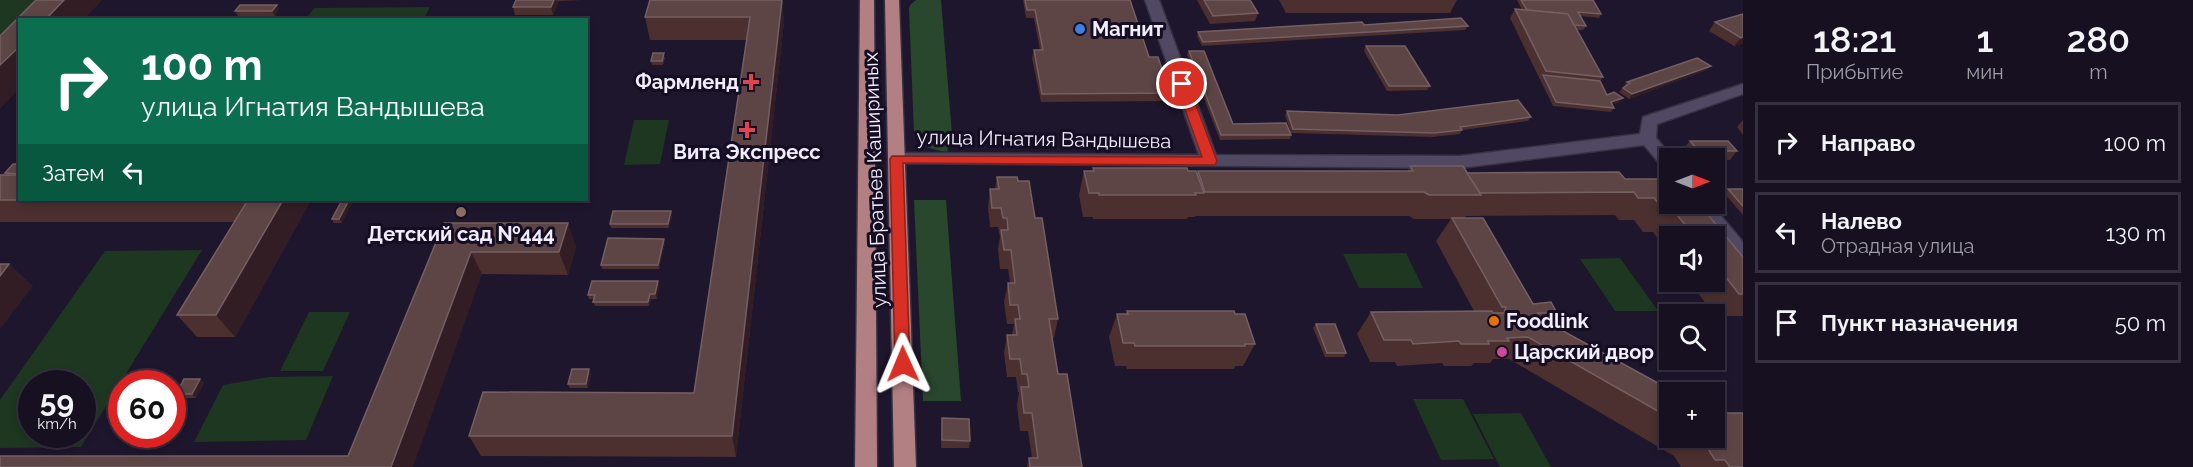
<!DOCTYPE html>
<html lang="ru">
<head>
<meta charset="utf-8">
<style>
	:root { --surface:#161021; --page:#1f192a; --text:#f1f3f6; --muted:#9e9da5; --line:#35303f }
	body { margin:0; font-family:Raleway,sans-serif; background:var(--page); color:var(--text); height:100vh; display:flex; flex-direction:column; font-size:22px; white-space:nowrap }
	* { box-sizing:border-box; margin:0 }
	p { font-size:20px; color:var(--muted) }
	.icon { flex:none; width:33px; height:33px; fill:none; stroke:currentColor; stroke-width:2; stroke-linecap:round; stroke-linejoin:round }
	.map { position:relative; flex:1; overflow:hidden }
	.drawer { display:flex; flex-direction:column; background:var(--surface); width:450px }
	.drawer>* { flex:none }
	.guide { position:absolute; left:18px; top:18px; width:570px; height:183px; border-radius:0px; box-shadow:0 3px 9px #0003,0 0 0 2px var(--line); background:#0b6e4f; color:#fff; overflow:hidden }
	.needle { width:39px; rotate:90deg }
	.fabs { position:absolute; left:1659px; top:148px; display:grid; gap:12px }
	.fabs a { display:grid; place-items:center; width:66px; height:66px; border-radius:0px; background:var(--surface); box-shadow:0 3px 9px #0003,0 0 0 2px var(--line); font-size:30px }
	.speed { position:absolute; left:18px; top:370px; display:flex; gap:12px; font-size:30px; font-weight:700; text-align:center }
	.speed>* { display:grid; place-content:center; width:78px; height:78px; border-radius:50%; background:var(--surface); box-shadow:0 3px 9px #0003,0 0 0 2px var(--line); line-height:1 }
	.speed small { font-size:15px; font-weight:400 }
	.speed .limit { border:9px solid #d22; background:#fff; color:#111 }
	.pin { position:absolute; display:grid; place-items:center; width:51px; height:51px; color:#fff; margin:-26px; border:3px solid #fff; border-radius:50%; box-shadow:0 2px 6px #0007 }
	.me { position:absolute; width:66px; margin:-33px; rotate:359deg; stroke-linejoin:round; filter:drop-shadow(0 0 4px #0008) }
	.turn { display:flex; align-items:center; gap:21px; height:126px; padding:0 24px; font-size:27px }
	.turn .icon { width:78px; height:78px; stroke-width:2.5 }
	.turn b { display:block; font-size:42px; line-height:51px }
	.then { display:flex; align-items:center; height:57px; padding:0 24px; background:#0003; gap:12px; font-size:22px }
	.eta { display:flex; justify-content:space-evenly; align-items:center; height:102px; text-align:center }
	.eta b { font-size:36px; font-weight:600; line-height:42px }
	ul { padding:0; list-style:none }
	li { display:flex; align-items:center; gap:18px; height:81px; margin:0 12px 9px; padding:0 12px; border:3px solid var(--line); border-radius:0px }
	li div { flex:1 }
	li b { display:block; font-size:22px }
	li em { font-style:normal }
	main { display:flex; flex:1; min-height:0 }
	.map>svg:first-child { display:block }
</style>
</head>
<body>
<main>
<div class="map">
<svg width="1743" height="467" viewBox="0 0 1743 467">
	<rect width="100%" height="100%" fill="#1e162c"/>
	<g fill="#1d3720" fill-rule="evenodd">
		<polygon points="0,0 56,0 20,20 0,56"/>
		<polygon points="430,7 424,19 306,19 314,8"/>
		<polygon points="634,120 669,120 660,164 624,165"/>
		<path d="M202,250L81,447L0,448V400L105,251ZM32,384H82V435H32Z"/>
		<polygon points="1406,253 1423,288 1359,288 1343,254"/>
		<polygon points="1620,258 1658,311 1615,311 1580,259"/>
		<polygon points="309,312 350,312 323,371 280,371"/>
		<polygon points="333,376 306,440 194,442 223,385 269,377"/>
		<polygon points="1413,399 1463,399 1494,459 1441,460"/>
		<polygon points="1521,413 1551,467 1500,467 1473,414"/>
	</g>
	<g fill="#29472c">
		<path d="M916,0H941L952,134L947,152C934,150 919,147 914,134L909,8L911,4Z"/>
		<polygon points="914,200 946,200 961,401 923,401"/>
	</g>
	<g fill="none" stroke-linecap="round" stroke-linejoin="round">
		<g stroke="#373243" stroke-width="3">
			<g id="minor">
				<polygon points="1145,0 1159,0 1216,155 1460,156 1640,134 1643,117 1743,84 1743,94 1657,124 1656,138 1674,159 1670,159 1670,171 1664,169 1644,145 1460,168 891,163 889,159 891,155 897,153 1199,155"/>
				<polygon points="1692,204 1711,204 1743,242 1743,262 1737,260"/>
			</g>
		</g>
		<g stroke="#373243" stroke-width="3">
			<g id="major">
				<polygon points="860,0 874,0 877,467 855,467"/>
				<polygon points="885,0 899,0 916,467 894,467"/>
			</g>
		</g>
		<use href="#minor" fill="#514963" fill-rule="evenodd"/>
		<use href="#major" fill="#b28083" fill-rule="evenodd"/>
	</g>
	<g fill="#4b302f">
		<polygon points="516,0 583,0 559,1 553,15 515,15 513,7"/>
		<polygon points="650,0 793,0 782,0 784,22 736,457 481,456 469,436 694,393 747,40 650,40 645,17"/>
		<polygon points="1023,0 1130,0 1149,57 1170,93 1167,101 1041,102 1032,58 1034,50 1040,50 1034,18 1026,18"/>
		<polygon points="1197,0 1250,0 1258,13 1255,21 1210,24"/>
		<polygon points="1279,0 1457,0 1450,13 1286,13"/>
		<polygon points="1517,0 1593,0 1601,14 1599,18 1581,16 1586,26 1583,30 1576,30 1603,77 1600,81 1607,95 1623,98 1620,102 1612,104 1614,108 1611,112 1553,106 1510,18 1515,9 1522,10"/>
		<polygon points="277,5 279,9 275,16 238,16 235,11"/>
		<polygon points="1743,14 1743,43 1734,46 1709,31 1715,22"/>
		<polygon points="1364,25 1468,26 1465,30 1202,46 1197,36 1198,32"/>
		<polygon points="1366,46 1430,86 1427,90 1387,91 1364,51"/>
		<polygon points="1189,51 1233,124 1291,135 1290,139 1220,140 1187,55"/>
		<polygon points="665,57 663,65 652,65 651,61"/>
		<polygon points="1707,70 1629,99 1619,92 1625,86 1624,86 1627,82"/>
		<polygon points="1287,111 1398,115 1531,117 1528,121 1462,130 1460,134 1432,137 1291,133 1285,115"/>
		<polygon points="1743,120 1743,135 1737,127"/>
		<polygon points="1690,141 1737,151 1730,160 1691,159 1683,149"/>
		<polygon points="20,164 20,200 311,200 235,337 197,337 177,315 234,222 0,222 0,175 6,175 5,173"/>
		<polygon points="1410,166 1467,173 1625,179 1692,210 1743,257 1743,316 1715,316 1690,282 1714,282 1714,237 1670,237 1670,255 1653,232 1643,232 1634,220 1619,220 1615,215 1466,216 1464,218 1533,304 1557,313 1551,319 1563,331 1670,393 1670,438 1714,438 1743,467 1681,467 1674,456 1509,359 1493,359 1490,363 1474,363 1471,366 1444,366 1442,363 1397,366 1395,362 1370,362 1357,334 1371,312 1474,311 1436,241 1451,219 1414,219 1409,216 1196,216 1196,215 1195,217 1188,217 1187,219 1093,219 1093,217 1083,217 1079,195 1084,171 1093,171 1093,168 1197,173 1198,171 1408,171"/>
		<polygon points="997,177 1018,181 1035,218 1058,319 1054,338 1052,338 1058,374 1082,467 1027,467 1029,458 1032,458 1028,431 1020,431 1017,405 1019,392 1018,392 1016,377 1007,377 1004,353 1007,335 1012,335 1014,324 1007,324 1004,302 1008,283 1010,283 1008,269 1000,269 998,249 1000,237 998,227 990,227 988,208 990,189 995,189"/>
		<polygon points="1728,189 1743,189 1743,215 1724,193"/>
		<polygon points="342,200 342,223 334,223 332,219"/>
		<polygon points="671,211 672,216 669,228 611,228 610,224"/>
		<polygon points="444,223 576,246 568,275 482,274 348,456"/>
		<polygon points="665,243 659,269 602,269 601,265"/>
		<polygon points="659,285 657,299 651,299 649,306 595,306 593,302 594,299 589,299 588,295"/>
		<polygon points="1127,311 1235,314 1255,344 1243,366 1235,366 1234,369 1127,369 1126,366 1115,366 1109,337 1117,314 1126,314"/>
		<polygon points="1316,324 1346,353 1344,357 1325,357 1313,328"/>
		<polygon points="591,373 588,388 570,388 568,384"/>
		<polygon points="204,383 196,398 180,398 176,394"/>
		<polygon points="942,418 970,441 969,448 941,448"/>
	</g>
	<g fill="#321d25">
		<polygon points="64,0 102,0 84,20 45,20"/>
		<polygon points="554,0 559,1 553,15 551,7"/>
		<polygon points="782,0 784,22 736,457 732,436"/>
		<polygon points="277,5 279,9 275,16 272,11"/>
		<polygon points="1743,37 1743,43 1734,46 1741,38"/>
		<polygon points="20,46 20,88 0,109 0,65"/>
		<polygon points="1711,66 1707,70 1629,99 1632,94"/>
		<polygon points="1623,98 1620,102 1608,106 1611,102"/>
		<polygon points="283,200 311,200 235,337 216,315"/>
		<polygon points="349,200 354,200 342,223 339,219"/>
		<polygon points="671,211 672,216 669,228 668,224"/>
		<polygon points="568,223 576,246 568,275 559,252"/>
		<polygon points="664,239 665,243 659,269 658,265"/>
		<polygon points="471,252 482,274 413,467 391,467"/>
		<polygon points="9,264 33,286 0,329 0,276"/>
		<polygon points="658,281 659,285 657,299 655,294"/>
		<polygon points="650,294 651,299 649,306 648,302"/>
		<polygon points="589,369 591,373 588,388 586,384"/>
		<polygon points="200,379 204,383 196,398 192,394"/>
	</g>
	<g fill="#5d4546" stroke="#745f62" stroke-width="1.5">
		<polygon points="36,0 64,0 45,20 20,20 20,46 0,65 0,36"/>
		<polygon points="516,0 554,0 551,7 513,7"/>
		<polygon points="650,0 782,0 732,436 469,436 483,392 694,393 750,17 645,17"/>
		<polygon points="1025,0 1130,0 1149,57 1158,57 1170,93 1042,94 1034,50 1043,50 1035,10 1027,10"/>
		<polygon points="1204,0 1250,0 1258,13 1213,16"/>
		<polygon points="1521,0 1593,0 1601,14 1578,12 1586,26 1574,25 1568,14 1527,10"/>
		<polygon points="240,5 277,5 272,11 235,11"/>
		<polygon points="1515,9 1568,14 1603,77 1546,71"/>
		<polygon points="1743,14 1743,37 1741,38 1715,22"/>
		<polygon points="216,17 254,18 253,20 215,20"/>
		<polygon points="1461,18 1468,26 1203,42 1198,32 1362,22 1364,25"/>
		<polygon points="1366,46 1405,46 1430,86 1389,86"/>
		<polygon points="1189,51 1204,51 1233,124 1286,123 1291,135 1221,135"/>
		<polygon points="653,53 664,53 662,61 651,61"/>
		<polygon points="1697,58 1711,66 1632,94 1623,88 1630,83 1627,82"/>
		<polygon points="1543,75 1600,81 1607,95 1614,92 1623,98 1611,102 1614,108 1556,102"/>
		<polygon points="1518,100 1531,117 1460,127 1462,130 1434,133 1293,129 1287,111 1398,115"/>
		<polygon points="1690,141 1728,141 1737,151 1699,151"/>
		<polygon points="13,164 20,164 20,174 5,173"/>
		<polygon points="1410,166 1463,166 1481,195 1429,195 1424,192 1205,192 1198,171 1413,171"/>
		<polygon points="1093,168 1187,168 1188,171 1196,171 1204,193 1195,193 1196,195 1099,195 1099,193 1089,193 1084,171 1094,171"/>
		<polygon points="1619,172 1625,179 1670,179 1670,204 1688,204 1692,210 1704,210 1743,257 1743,294 1739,294 1714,262 1714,237 1695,237 1673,210 1664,210 1654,198 1638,198 1634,192 1480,193 1467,173"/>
		<polygon points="0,175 20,175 20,200 283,200 216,315 177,315 248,200 0,200"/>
		<polygon points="997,177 1017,177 1018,181 1029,181 1035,218 1042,218 1058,319 1049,319 1058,374 1067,374 1082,467 1030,467 1029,458 1038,458 1032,413 1024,413 1021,387 1029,387 1027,374 1022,374 1020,359 1010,359 1007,335 1017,335 1015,319 1020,319 1018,305 1010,305 1008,283 1015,283 1011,250 1004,250 1001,230 1008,230 1007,218 1003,218 1001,208 992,208 990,189 999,189"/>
		<polygon points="1728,189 1743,189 1743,206"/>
		<polygon points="342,200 349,200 339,219 332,219"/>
		<polygon points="613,211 671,211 668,224 610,224"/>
		<polygon points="1452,218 1483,218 1533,304 1551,302 1557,313 1538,313 1542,319 1547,322 1550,318 1565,327 1563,331 1676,393 1670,393 1670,418 1528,337 1507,338 1509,341 1488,341 1489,344 1461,344 1459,341 1413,344 1411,340 1384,340 1371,312 1492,311 1493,313 1504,313 1506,307 1502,307"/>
		<polygon points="444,223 568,223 559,252 471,252 391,467 0,467 0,456 348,456"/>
		<polygon points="608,238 664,239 658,265 601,265"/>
		<polygon points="0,264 9,264 0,276"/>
		<polygon points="592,281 658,281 655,294 650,294 648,302 593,302 595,295 588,295"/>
		<polygon points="1127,311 1234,311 1235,314 1245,314 1255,344 1245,344 1245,346 1135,346 1134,343 1123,343 1117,314 1128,314"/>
		<polygon points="1316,324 1335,324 1346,353 1327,353"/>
		<polygon points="572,369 589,369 586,384 568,384"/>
		<polygon points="184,379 200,379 192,394 176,394"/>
		<polygon points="1714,413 1743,413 1743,467 1730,467 1725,460 1715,460 1701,438 1714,438"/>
		<polygon points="942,418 969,419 970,441 942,440"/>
	</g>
	<polygon fill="#d93025" stroke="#8d1f18" stroke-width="1.5" points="1182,80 1188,84 1217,161 1215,165 903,163 910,364 908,369 903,371 897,369 895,364 890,159 892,156 1202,157 1176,84"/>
	<circle fill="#3f7fe0" stroke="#150d22" stroke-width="2" cx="1080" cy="29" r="6"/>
	<g fill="#e0444e" stroke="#150d22" stroke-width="2">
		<path d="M748 73h6v6h6v6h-6v6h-6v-6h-6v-6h6z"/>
		<path d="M744 121h6v6h6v6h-6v6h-6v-6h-6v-6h6z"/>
	</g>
	<circle fill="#8d6e63" stroke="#150d22" stroke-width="2" cx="461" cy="212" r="6"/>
	<circle fill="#e8710a" stroke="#150d22" stroke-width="2" cx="1494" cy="321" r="6"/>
	<circle fill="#d1479c" stroke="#150d22" stroke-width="2" cx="1502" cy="352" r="6"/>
	<g text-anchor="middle" stroke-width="6" stroke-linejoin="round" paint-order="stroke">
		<g font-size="20" font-weight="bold" fill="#f1edfd" stroke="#150d22" text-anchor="start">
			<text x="1092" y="36">Магнит</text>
			<text x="739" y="89" text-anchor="end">Фармленд</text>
			<text x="747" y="159" text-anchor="middle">Вита Экспресс</text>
			<text x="461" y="241" text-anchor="middle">Детский сад №444</text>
			<text x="1506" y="328">Foodlink</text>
			<text x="1514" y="359">Царский двор</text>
		</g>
		<g font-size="20" fill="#f1edfd" stroke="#150d22">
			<text transform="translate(1044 139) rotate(1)" y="7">улица Игнатия Вандышева</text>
			<text transform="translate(875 180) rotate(-92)" y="7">улица Братьев Кашириных</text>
		</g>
	</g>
</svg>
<div class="fabs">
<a><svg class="needle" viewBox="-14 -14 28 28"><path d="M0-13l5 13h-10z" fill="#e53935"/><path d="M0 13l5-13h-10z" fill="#9e9da5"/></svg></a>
<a><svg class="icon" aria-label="sound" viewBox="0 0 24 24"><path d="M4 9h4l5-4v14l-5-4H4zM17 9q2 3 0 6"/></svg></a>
<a><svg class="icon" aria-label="search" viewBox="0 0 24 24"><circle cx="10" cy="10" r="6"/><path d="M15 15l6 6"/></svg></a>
<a>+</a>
</div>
<div class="speed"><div>59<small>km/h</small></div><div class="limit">60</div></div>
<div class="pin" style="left:1182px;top:84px;background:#d93025"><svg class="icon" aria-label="arrive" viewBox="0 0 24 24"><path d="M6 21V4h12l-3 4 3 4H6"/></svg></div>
<svg class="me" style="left:903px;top:364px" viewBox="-20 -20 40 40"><path d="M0-17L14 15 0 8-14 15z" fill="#d93025" stroke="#fff" stroke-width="4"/></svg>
<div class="guide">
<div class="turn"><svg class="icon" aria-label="right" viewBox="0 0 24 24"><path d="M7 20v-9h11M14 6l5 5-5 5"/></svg><div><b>100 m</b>улица Игнатия Вандышева</div></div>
<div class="then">Затем<svg class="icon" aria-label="left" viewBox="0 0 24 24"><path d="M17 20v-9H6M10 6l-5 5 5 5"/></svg></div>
</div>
</div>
<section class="drawer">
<div class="eta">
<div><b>18:21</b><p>Прибытие</p></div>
<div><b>1</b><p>мин</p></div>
<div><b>280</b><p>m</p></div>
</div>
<ul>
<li><svg class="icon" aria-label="right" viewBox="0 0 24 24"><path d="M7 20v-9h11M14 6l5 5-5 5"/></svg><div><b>Направо</b></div><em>100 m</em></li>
<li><svg class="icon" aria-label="left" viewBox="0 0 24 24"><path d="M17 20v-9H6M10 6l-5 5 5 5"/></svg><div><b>Налево</b><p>Отрадная улица</p></div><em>130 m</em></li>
<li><svg class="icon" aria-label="arrive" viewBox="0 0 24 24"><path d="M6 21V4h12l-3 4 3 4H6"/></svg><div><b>Пункт назначения</b></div><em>50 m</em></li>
</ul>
</section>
</main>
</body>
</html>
